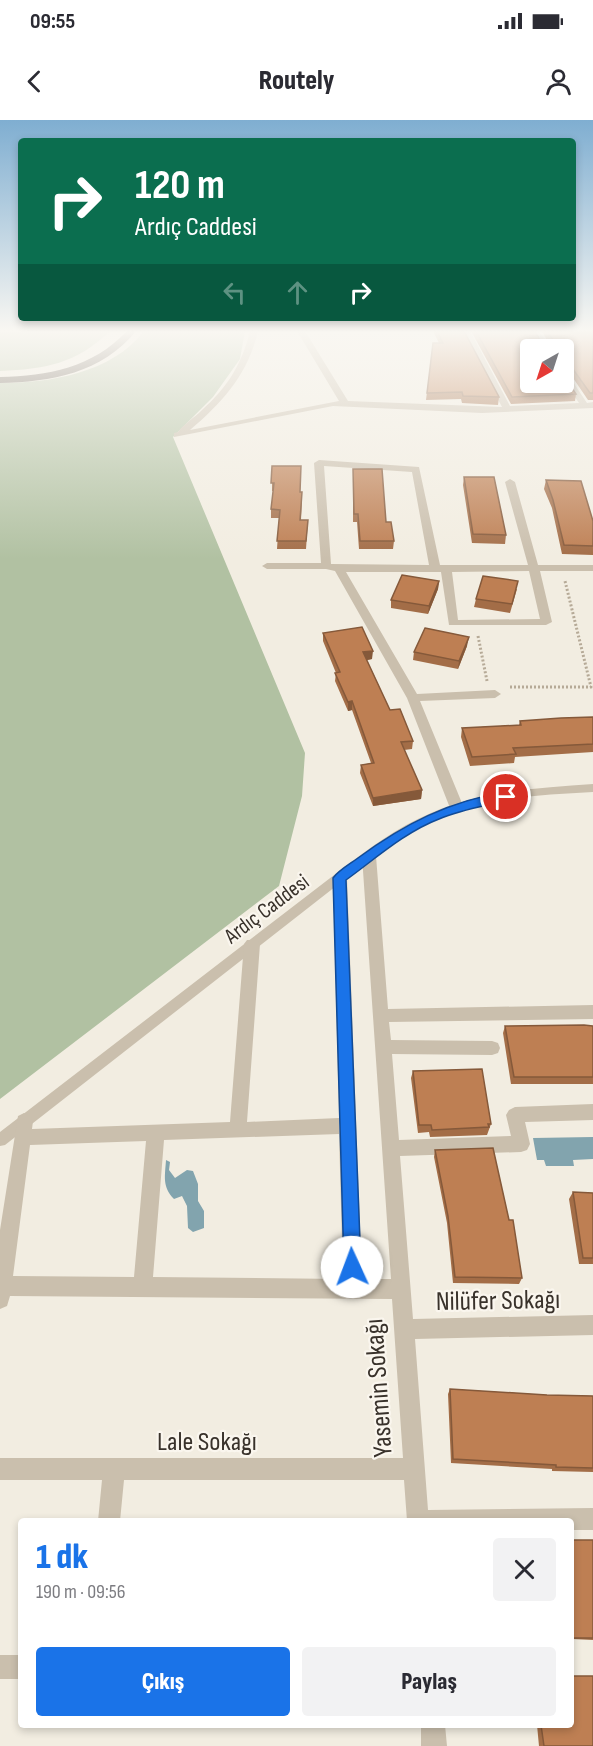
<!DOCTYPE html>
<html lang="tr">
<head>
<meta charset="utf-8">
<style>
	:root { --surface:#fff; --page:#f2f2f3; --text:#2b2b33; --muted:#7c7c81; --accent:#1a73e8 }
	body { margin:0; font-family:"Sofia Sans Condensed",sans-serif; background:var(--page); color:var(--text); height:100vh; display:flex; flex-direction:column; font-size:22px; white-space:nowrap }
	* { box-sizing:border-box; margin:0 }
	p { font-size:20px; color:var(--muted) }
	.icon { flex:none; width:33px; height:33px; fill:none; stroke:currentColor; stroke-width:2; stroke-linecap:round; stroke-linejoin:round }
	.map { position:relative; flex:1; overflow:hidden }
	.side { position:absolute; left:18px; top:1398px; width:556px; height:210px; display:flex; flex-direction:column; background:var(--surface); border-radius:6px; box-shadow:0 3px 9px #0003 }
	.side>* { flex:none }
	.top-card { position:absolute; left:18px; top:18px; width:558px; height:183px; border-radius:6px; box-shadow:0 3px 9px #0003; background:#0b6e4f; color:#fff; overflow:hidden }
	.needle { width:39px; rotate:219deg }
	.tools { position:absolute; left:520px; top:219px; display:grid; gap:12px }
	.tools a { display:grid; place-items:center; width:54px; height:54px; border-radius:6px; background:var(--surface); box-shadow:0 3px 9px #0003; font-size:30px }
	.pin { position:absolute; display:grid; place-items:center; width:51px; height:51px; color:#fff; margin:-26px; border:3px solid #fff; border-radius:50%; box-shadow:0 2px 6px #0007 }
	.me { position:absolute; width:66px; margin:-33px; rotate:358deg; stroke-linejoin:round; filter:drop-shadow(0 0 4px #0008) }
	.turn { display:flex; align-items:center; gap:21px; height:126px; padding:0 18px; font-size:27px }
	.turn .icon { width:78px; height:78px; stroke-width:2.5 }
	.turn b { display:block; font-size:42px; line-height:51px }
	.lanes { display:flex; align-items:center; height:57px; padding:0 18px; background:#0003; justify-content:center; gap:30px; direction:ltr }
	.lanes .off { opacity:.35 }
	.round { display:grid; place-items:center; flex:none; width:63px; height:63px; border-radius:6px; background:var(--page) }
	.head { display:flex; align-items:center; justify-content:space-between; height:102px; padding:0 18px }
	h1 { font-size:36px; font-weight:800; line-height:45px; color:var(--accent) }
	.primary-button { display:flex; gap:12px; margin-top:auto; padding:12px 18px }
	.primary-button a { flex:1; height:69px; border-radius:6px; background:var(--accent); color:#fff; font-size:24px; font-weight:800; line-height:69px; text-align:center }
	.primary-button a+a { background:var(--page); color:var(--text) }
	.status { display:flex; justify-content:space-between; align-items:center; height:42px; padding:0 30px; background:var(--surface); direction:ltr }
	.status svg { height:16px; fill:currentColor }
	header { display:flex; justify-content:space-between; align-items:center; height:78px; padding:0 18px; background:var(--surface); font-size:27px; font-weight:800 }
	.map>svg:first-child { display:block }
</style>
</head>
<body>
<div class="status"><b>09:55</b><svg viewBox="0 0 49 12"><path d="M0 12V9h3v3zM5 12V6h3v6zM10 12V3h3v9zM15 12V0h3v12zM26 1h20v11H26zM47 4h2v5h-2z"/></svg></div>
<header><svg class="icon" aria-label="back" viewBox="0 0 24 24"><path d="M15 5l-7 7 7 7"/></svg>Routely<svg class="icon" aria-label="person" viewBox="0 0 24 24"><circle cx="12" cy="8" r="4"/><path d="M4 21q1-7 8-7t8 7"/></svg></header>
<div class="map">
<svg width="593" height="1626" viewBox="0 0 593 1626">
	<rect width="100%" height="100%" fill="#f2ede1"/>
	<g fill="#b1c1a2">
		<path d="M0,211H110C76,244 45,249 0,251Z"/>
		<path d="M144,211H245L240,239L213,277L173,317L305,633L302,676L279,766L0,979V263C50,263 112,253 144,211Z"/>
	</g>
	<g fill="#82a4ae">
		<polygon points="593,1017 593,1039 573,1040 574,1046 546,1046 544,1040 537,1040 533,1018"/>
		<path d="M166,1040L170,1042L169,1050L175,1058L187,1050L193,1051L198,1064V1081L204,1091V1108L193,1112L188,1108L187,1086L182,1076L174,1079C162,1067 165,1056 166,1040Z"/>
	</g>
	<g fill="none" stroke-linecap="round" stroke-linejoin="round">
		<g stroke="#b6aa97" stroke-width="3" stroke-dasharray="2 2" stroke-linecap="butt">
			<polyline points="478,516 487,561"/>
			<polyline points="510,567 591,567 565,461"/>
		</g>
		<path fill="#cabfad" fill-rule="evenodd" d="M593,664V672C541,675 487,677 438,698C411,710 387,727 363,745L5,1025L0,1026V1012L338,752C367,730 397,707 431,693C482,671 538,668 593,664Z"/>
		<g fill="#cabfad" fill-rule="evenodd">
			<path d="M250,211H258C248,254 223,282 190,310L339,281L297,211H305L348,281L502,287L462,211H470L510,286L579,283L564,261V253H567L587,283L593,282V288L482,293L333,286L174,317V313L178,312C184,304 194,298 202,290C227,268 242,244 250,211Z"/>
			<polygon points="531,211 539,211 551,230 543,230"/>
			<path d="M319,340L419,347L440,445H528L505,362L510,359L515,362L538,445H593V451H540L552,502L546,505H449L441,452H346L417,574L495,570L501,574L495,578L420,581L464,688L462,691L457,693L450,688L407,578L335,451L326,449H267L262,446L267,443H321L314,343ZM324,346L412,352L429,445L331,444ZM529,451L540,499L458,500L452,452Z"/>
			<path d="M369,731L376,736L388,889L593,885V899L389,902L391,920L492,921L498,923L500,928L498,933L492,935L392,934L399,1020L511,1016L506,995L509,990L515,987L593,984V1000L525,1002L530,1024L527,1030L521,1032L400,1036L413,1199L593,1195V1215L415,1219L428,1390L593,1388V1410H572V1401H407L404,1360H124L120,1401H98L102,1360H0V1338H403L392,1179L10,1176L7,1186L0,1189V1110L18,996L24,993L30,996L33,1001L32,1009L230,1002L244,824L247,820H257L260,824L247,1002L339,998L333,758L340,753L347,758L362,1159H391L362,736ZM339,1014L343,1159L153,1157L164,1020ZM146,1021L134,1157L13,1156L30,1025Z"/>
			<rect x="0" y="1535" width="21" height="24"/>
			<polygon points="421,1605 445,1605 447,1626 421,1626"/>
		</g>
		<path fill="#594e43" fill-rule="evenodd" d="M127,211H136C102,253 51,262 0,263V257C48,256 92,248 127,211Z"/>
	</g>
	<g fill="#a36d47">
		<polygon points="433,211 464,211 499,277 498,285 462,283 461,279 426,280 433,223 439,223"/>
		<polygon points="471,211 535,211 542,224 549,224 542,211 593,211 593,280 588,280 569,252 564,251 531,230 576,274 575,281 511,284"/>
		<polygon points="272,346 300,372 302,380 301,400 308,400 306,429 277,429 279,398 271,398 271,389 274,371 272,371"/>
		<polygon points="353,357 386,402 394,421 393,429 359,429 357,402 353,402"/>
		<polygon points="464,357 506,415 505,424 472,423 463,365"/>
		<polygon points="546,360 593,401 593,435 562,434 552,388 544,369"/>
		<polygon points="439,461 438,469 428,494 391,488 391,480"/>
		<polygon points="517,469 510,493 474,487 476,479"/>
		<polygon points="323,513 372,539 367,540 390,590 413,621 412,629 404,630 422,670 421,679 373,686 360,653 361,645 371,643 352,590 348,591 335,561 336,553 323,521"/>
		<polygon points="467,526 458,549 413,540 414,532"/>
		<polygon points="593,597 593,632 515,637 514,643 470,646 461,617 462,608 519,605 520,601"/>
		<polygon points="505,906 593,906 593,964 511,964 503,913"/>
		<polygon points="413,951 491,1004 487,1015 430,1017 429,1012 418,1013 411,958"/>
		<polygon points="435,1030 509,1100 522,1158 519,1164 453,1163 447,1103 434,1037"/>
		<polygon points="573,1072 593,1073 593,1144 579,1144 569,1079"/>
		<polygon points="450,1269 547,1275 593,1276 593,1352 552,1351 552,1349 451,1343 448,1274"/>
		<polygon points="572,1420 593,1420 593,1520 572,1519"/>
		<polygon points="537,1605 572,1605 593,1626 539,1626"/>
	</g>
	<g fill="#85593a">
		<polygon points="439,461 438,469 428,494 429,486"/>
		<polygon points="469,517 467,526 458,549 459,541"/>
		<polygon points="373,531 372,539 362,541 363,532"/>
		<polygon points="352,581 352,590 348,591 348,582"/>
		<polygon points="422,670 421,679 373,686 373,678"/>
	</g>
	<g fill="#be7f53" stroke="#85593a" stroke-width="1.5">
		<polygon points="437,211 464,211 499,277 463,276 462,272 427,273 433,223 443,223"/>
		<polygon points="476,211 535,211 542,224 555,223 547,211 593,211 593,273 590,273 570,245 565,244 564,245 564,230 531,230 531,262 564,262 564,256 576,274 512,277"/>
		<polygon points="272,346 301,346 300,372 302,372 300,400 308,400 306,421 277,421 280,390 271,389 274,363 271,363"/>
		<polygon points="353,349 382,349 386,402 391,402 394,421 360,421 358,394 354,394"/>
		<polygon points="464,357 494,357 506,415 473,414"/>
		<polygon points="546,360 581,361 593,401 593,426 564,425 553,380"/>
		<polygon points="402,455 439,461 429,486 391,480"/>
		<polygon points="483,456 518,461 512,484 476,479"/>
		<polygon points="362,507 373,531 363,532 390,590 400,589 413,621 401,622 422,670 373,678 361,645 374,643 352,581 348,582 335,553 340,552 323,513"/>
		<polygon points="425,508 469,517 459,541 414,532"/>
		<polygon points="593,597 593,624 513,628 516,634 472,637 462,608 521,605 520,601 561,598"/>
		<polygon points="584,905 593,906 593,957 514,957 505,906"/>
		<polygon points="482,949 491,1004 488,1004 489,1007 432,1010 431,1005 419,1005 413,951"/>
		<polygon points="493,1028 509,1100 513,1100 522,1158 455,1157 448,1096 435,1030"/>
		<polygon points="573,1072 593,1073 593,1138 583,1138"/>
		<polygon points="450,1269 547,1275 593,1276 593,1348 556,1347 556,1345 453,1339"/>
		<rect x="572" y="1420" width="21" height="98"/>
		<polygon points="572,1556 593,1556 593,1626 544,1626 541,1605 572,1605"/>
	</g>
	<linearGradient id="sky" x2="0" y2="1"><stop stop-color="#7faed1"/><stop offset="0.48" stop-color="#f9f7f2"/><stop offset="1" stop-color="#f9f7f2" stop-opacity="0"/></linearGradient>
	<rect width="593" height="439" fill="url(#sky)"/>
	<path fill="#1a73e8" stroke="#114b97" stroke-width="1.5" d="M506,672L510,674V680C486,686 462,689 439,699C405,712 375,739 346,760L361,1147L359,1153L352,1155L346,1153L344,1147L333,758C339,750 350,744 358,738C404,704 449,681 506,672Z"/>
	<g text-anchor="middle" stroke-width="4.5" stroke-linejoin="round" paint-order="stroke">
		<g font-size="22" fill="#39322b" stroke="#faf6ee">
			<text transform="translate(266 788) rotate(-37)" y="8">Ardıç Caddesi</text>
		</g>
		<g font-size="27" fill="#39322b" stroke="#faf6ee">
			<text transform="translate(498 1180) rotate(-1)" y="9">Nilüfer Sokağı</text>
			<text transform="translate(378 1268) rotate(-94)" y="9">Yasemin Sokağı</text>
			<text x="207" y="1330">Lale Sokağı</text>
		</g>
	</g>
</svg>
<div class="tools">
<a><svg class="needle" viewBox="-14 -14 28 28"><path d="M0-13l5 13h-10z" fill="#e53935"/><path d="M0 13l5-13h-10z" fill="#7c7c81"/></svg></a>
</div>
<div class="pin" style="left:506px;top:677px;background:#d93025"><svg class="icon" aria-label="arrive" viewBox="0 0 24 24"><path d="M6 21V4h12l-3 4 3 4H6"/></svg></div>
<svg class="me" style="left:352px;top:1147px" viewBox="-20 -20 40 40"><circle r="19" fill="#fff"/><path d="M0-13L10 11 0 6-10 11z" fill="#1a73e8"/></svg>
<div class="top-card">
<div class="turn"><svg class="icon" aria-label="right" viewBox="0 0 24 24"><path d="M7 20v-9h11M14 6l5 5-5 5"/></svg><div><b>120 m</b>Ardıç Caddesi</div></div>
<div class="lanes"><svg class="icon off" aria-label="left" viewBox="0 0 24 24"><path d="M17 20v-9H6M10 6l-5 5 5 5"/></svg><svg class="icon off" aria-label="ahead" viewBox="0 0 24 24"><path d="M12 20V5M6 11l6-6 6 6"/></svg><svg class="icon" aria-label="right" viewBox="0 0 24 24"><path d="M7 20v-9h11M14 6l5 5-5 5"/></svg></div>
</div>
<section class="side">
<div class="head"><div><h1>1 dk</h1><p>190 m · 09:56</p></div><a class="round"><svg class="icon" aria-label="close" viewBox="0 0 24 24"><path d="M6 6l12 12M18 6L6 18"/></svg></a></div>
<div class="primary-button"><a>Çıkış</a><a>Paylaş</a></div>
</section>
</div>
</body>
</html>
